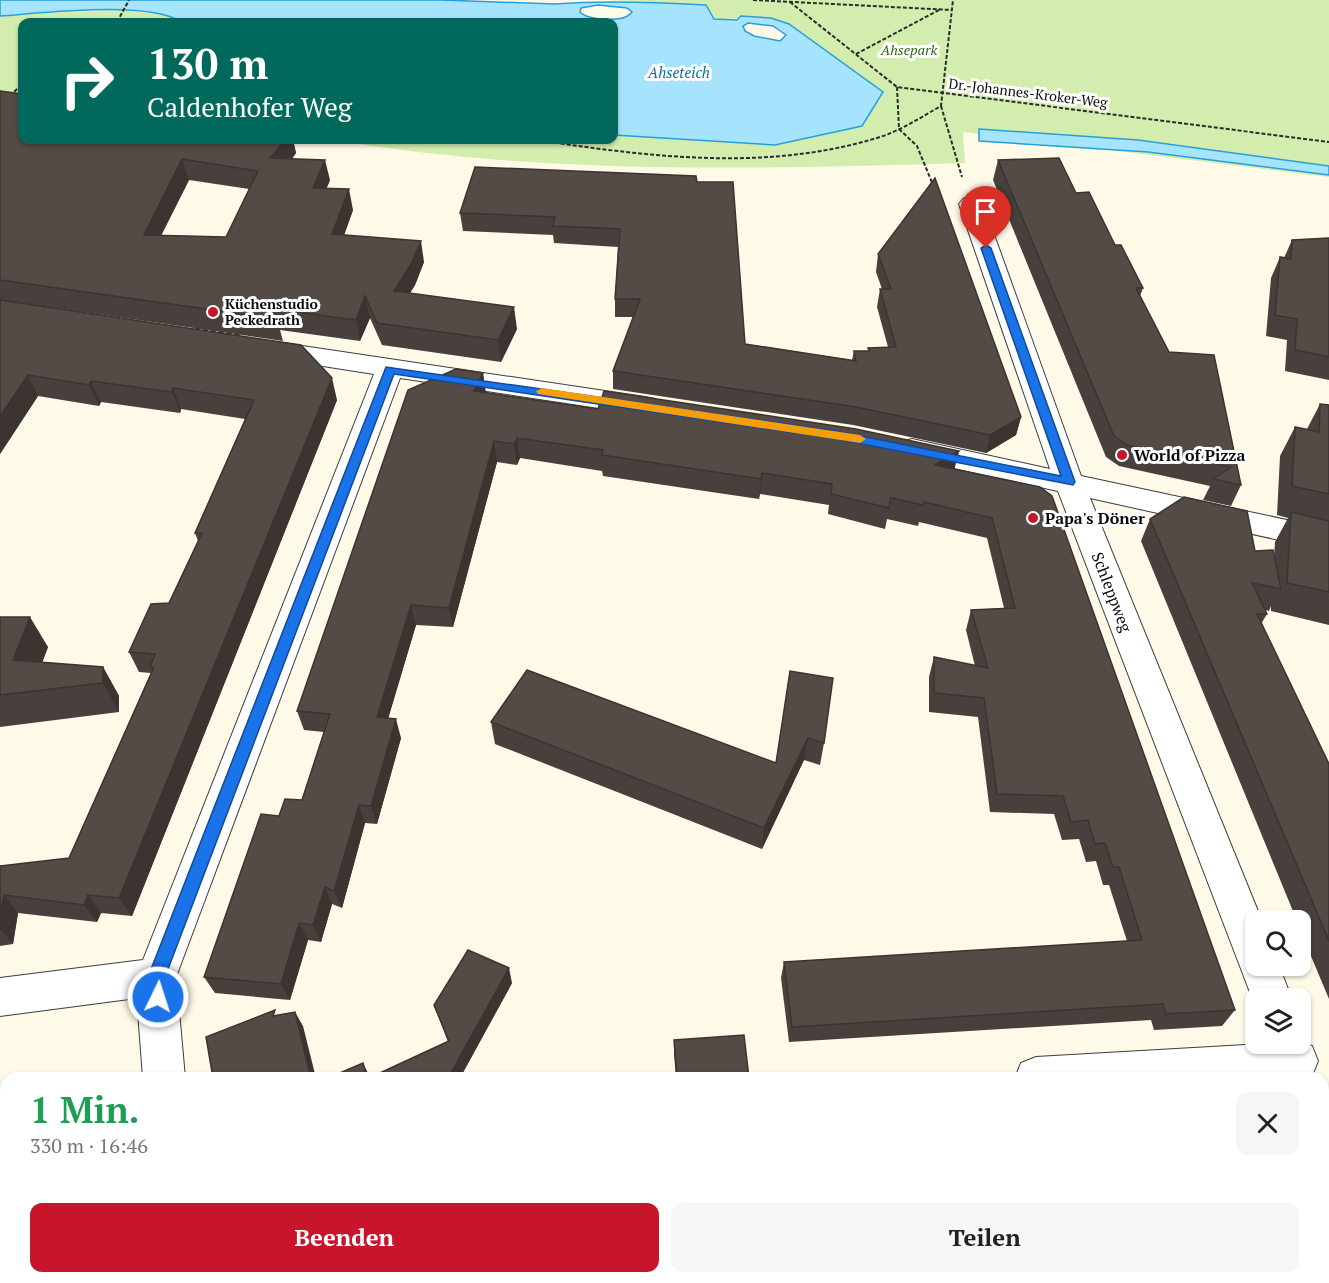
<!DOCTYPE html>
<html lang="de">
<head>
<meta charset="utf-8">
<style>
	:root { --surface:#fff; --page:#f6f6f6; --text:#202124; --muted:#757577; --accent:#c7162b }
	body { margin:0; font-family:"PT Serif",serif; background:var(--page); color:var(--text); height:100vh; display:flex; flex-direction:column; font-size:22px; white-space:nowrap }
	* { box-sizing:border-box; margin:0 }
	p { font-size:20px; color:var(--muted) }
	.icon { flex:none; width:33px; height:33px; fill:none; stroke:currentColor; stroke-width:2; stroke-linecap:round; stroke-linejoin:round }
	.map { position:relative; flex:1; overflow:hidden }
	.details { position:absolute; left:0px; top:1072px; width:1329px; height:212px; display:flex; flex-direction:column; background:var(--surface); border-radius:18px 18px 0 0; box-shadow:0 2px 4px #0004 }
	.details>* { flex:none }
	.guide { position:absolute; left:18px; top:18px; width:600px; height:126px; border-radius:12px; box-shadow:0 2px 4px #0004; background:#00695c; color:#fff; overflow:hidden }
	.buttons { position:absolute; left:1245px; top:910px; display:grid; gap:12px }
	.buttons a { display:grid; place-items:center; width:66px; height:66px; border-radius:12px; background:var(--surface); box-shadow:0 2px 4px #0004; font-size:30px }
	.pin { position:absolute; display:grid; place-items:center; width:51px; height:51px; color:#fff; margin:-62px -26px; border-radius:50% 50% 50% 0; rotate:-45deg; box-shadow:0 0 6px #0007 }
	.pin .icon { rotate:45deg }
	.me { position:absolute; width:66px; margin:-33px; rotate:4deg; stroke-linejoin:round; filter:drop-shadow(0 0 4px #0008) }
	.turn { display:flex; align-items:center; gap:21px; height:126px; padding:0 30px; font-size:27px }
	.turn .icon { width:78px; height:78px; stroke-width:2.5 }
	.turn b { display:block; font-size:42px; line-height:51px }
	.round { display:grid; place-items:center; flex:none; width:63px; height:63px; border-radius:12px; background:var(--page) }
	.head { display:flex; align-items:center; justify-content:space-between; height:102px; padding:0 30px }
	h1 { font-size:36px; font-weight:600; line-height:45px; color:#1e9e55 }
	.action { display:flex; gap:12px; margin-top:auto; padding:12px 30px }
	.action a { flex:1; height:69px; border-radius:12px; background:var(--accent); color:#fff; font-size:24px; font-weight:600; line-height:69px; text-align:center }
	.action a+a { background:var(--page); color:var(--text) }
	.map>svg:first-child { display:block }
</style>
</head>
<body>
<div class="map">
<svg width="1329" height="1283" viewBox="0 0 1329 1283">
	<rect width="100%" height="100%" fill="#fff9e8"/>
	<g fill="#d3edae">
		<path d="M611,0H1329V177L963,132L965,163C754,169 542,175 334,140H614V135L775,145L862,126L883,92L789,24L771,18L714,19L705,5Z"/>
		<polygon points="123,9 175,17 182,22 22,22 22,99 0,96 0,16"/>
	</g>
	<g fill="#a6e3fd" stroke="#26a0db" stroke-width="1.5" fill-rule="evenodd">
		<path d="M0,0H441L555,4C603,0 656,2 706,5L714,19L737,20L741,16L771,18L789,24L883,92L862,126L775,145L614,135V22H182C147,0 44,13 0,16ZM598,5L627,8L632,12C624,23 588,21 580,12L581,8ZM748,23L773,26L786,35L780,41L754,36L745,31L743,26Z"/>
		<polygon points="979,129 1138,140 1329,166 1329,175 1148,152 979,141"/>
	</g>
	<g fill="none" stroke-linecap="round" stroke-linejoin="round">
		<g stroke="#3d3d3d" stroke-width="2">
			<g id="minor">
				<polygon points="971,197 979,199 983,204 1081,476 1329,529 1329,551 1090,498 1262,921 1256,921 1256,966 1279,966 1292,999 1256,999 1256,1008 1058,491 912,459 902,456 898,449 902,442 912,439 1050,469 959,204 963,199"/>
				<polygon points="269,341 645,397 655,399 659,406 655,413 645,415 400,378 176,977 185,1078 143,1078 137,998 0,1016 0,978 143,960 374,374 259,356 256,350 259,344"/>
				<polygon points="1300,1042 1312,1046 1318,1061 1312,1076 1304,1078 1015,1078 1021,1063 1036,1057"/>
				<polygon points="1323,1106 1329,1109 1329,1165 1323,1162"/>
				<polygon points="182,1278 228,1278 229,1283 183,1283"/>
				<polygon points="812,1278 858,1278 859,1283 813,1283"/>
			</g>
		</g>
		<g stroke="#2c2c2c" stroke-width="2" stroke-dasharray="4 2" stroke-linecap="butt">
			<polyline points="753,0 952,10"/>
			<polyline points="790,2 897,87 1329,142"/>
			<polyline points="117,22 129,0"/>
			<polyline points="856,54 939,10"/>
			<polyline points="897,87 899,129 917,146 933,185"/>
			<polyline points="10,96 22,84"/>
			<polyline points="941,106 962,177"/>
			<path d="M537,140C651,157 768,172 880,137C902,130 921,117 941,106L953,0"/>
		</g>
		<polyline stroke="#2c2c2c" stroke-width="4" stroke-dasharray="5 3" stroke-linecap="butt" points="195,328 241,335"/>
		<use href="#minor" fill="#fff" fill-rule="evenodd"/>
	</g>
	<g fill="#48403c" fill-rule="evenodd">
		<path d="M0,91L22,140H293L296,153L292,159L330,180L326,189L353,210L344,235L424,262L415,285L410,293L517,329L501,362L382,345L370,318L360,341L280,330L283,341L0,300ZM189,180L249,189L226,237L161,235Z"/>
		<polygon points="998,160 1076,193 1115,245 1143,288 1140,296 1169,352 1241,485 1231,506 1203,500 1210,486 1119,466 1106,457 993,180"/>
		<polygon points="697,182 745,344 852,360 854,351 868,351 868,348 888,347 877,307 880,289 882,289 876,272 878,254 1021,417 1016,435 986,453 853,425 613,389 613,371 633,317 615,317 615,299 618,247 554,243 553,235 463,231 460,213"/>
		<polygon points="1329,238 1329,380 1285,371 1287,340 1266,336 1271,278 1280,257 1284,258 1292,240"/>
		<polygon points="0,300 337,400 132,916 101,913 97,922 18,913 13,944 0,946 0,866 69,858 151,673 139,672 129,652 169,603 198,541 195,533 245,419 181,409 180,413 101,402 99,406 38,396 0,454"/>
		<polygon points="483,373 485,392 598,409 959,451 954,469 1040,487 1235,1010 1222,1026 1154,1030 1151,1020 789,1042 781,978 784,962 1127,941 1109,885 1103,885 1096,861 1086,862 1079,839 1062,840 1054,814 990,812 978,717 929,712 929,677 934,657 975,666 966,630 971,610 1004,608 987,538 919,522 918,526 887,519 885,529 828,514 829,505 760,494 759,499 603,476 602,471 520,458 517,465 497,462 453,627 416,625 388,718 401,738 377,824 365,823 342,908 332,904 321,942 308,940 290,1000 215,993 204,977 279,816 302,800 324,732 304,730 297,711"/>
		<polygon points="1320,404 1329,405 1329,625 1271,611 1271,606 1269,611 1265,610 1267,614 1261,624 1329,764 1329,999 1300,930 1300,921 1297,921 1141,541 1150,519 1255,551 1274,557 1275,542 1288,518 1277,515 1280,456 1295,427 1307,429"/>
		<polygon points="0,617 48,647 42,662 103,667 119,696 119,712 0,727"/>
		<polygon points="790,671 824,743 820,765 804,760 762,849 495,744 491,722 776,763"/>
		<polygon points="512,983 460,1078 328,1078 370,1078 448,1042 434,1005"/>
		<polygon points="674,1040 749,1078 676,1078 674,1054"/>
		<polygon points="1323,1168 1329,1185 1329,1192 1323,1197"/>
		<polygon points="610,1278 771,1278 772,1283 611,1283"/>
		<polygon points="898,1278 1013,1278 1014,1283 899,1283"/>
	</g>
	<g fill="#3b3431">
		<polygon points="285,140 293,140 296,153 276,178 270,158"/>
		<polygon points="182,159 189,180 151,256 144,235"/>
		<polygon points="325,160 330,180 318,209 313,188"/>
		<polygon points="349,189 353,210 337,255 332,234"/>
		<polygon points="421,241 424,262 415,285 398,312 394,291"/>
		<polygon points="365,296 370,318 360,341 356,320"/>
		<polygon points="514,307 517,329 501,362 498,340"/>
		<polygon points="483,373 486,393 474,391"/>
		<polygon points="28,375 38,396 0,454 0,416"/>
		<polygon points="332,378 337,400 132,916 119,898"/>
		<polygon points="91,381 101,402 99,406 89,385"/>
		<polygon points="173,388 181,409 180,413 172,392"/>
		<polygon points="1021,417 1016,435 986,453 990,435"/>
		<polygon points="517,438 520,458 517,465 514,444"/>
		<polygon points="494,441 497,462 453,627 449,608"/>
		<polygon points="959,451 954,471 935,465"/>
		<polygon points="762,473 760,494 759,499 761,479"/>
		<polygon points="411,605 416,625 383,736 377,717"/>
		<polygon points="30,617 48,647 32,690 13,660"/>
		<polygon points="103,667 119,696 119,712 103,683"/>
		<polygon points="396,719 401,738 377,824 371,806"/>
		<polygon points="808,738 804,760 762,849 764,828"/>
		<polygon points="359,805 365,823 342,908 334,891"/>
		<polygon points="325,887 332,904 321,942 313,925"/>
		<polygon points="4,895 18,913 13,944 0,929 0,914"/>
		<polygon points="88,895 101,913 97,922 84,905"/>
		<polygon points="299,923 308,940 290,1000 281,984"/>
		<polygon points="509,968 512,983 460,1078 448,1078"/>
		<polygon points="295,1012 303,1026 316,1078 311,1078"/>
		<polygon points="363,1063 370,1077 371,1078 367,1078"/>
		<polygon points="92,1278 125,1278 125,1281 121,1283 81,1283"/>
		<polygon points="384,1278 388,1278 389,1283 386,1283"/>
	</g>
	<g fill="#544a46" stroke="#3b3431" stroke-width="1.5" fill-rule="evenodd">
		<path d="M0,91L22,94V140H285L270,158L325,160L313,188L349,189L332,234L421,241L411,264L394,291L514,307L498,340L377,323L365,296L356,320L266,308L277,319L0,280ZM182,159L258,171L226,237L144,235Z"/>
		<polygon points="1059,158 1076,193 1089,192 1115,245 1121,245 1143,288 1136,288 1169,352 1214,355 1241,485 1213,479 1231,467 1127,445 1114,436 998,160"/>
		<polygon points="475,167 696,176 697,182 733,182 745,344 856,361 854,351 869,351 868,348 896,347 880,289 891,289 878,254 935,178 1021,417 990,435 856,407 613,371 640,299 615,299 620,229 553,226 555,217 460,213"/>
		<polygon points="1329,238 1329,357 1295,350 1297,319 1275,315 1280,257 1291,259 1292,240"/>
		<polygon points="0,300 301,345 332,378 119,898 88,895 84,905 4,895 0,914 0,866 69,858 154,667 150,667 155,654 129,652 151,604 169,603 202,533 195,533 254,400 173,388 172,392 91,381 89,385 28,375 0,416"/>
		<polygon points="456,369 483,373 474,391 598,409 604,391 856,429 959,451 935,465 1040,487 1052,496 1235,1010 1166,1014 1163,1004 792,1027 784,962 1142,940 1119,867 1113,867 1105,843 1095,844 1088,820 1071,822 1063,796 997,794 984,698 934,693 934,657 988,668 971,610 1015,608 992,518 924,502 923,505 891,498 889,508 831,494 832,484 762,473 761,479 602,455 603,450 517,438 514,444 494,441 449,608 411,605 377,717 396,719 371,806 359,805 334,891 325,887 313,925 299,923 281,984 204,977 261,814 279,816 285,799 302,800 330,714 297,711 408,390"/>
		<polygon points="1320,404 1329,405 1329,494 1292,486 1295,427 1319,432"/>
		<polygon points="1184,497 1247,511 1255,551 1273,550 1281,589 1252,583 1267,614 1257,614 1329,764 1329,941 1150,519"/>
		<polygon points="1291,512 1329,521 1329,592 1287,583"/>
		<polygon points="0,617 30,617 13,660 103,667 103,683 0,695"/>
		<polygon points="527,670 776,763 790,671 833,678 824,743 808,738 764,828 491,722"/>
		<polygon points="468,950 509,968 448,1078 369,1078 449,1041 434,1005"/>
		<polygon points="275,1010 273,1016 295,1012 311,1078 213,1078 206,1037"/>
		<polygon points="744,1035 749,1078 677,1078 674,1040"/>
		<polygon points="363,1063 367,1078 328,1078"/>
		<polygon points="6,1162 6,1213 0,1171 0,1164"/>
		<polygon points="1323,1168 1329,1185 1329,1191 1323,1191"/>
		<polygon points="15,1278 92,1278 81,1283 16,1283"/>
		<polygon points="295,1278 384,1278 386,1283 297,1283"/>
		<polygon points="661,1278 771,1278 772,1283 662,1283"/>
		<polygon points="920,1278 1013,1278 1014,1283 920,1283"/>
	</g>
	<polygon fill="#1a73e8" stroke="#114b97" stroke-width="1.5" points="986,245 991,248 1075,482 1073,485 836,439 394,374 165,977 166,997 164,1003 158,1005 152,1003 148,977 386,367 836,431 1061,476 981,248"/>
	<polygon fill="#f59e0b" points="542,388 860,435 866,439 860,443 538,394 536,391"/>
	<g fill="#c7162b" stroke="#fff" stroke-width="2">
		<circle cx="213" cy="312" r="6"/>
		<circle cx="1122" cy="455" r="6"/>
		<circle cx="1033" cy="518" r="6"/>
	</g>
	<g text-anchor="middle" stroke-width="6" stroke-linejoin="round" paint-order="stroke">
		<g font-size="14" font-style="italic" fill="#2d6715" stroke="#fff">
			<text x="909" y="55">Ahsepark</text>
		</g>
		<g font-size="14" fill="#0a0a0a" stroke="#fff">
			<text transform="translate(1028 93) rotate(7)" y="5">Dr.-Johannes-Kroker-Weg</text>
		</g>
		<g font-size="14" font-weight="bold" fill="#0a0a0a" stroke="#fff" text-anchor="start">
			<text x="225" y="309">Küchenstudio<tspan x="225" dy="16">Peckedrath</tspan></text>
		</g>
		<g font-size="15" font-style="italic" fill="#096ea7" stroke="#fff">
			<text x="679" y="78">Ahseteich</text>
		</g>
		<g font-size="16" font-weight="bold" fill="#0a0a0a" stroke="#fff" text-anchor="start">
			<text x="1134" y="461">World of Pizza</text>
			<text x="1045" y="524">Papa's Döner</text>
		</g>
		<g font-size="16" fill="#0a0a0a" stroke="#fff">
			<text transform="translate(1112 592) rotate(69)" y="6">Schleppweg</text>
		</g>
	</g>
</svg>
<div class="buttons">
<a><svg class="icon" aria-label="search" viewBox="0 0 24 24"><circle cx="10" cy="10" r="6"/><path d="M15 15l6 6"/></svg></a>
<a><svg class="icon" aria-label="layers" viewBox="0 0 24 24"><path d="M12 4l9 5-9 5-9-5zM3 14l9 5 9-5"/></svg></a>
</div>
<div class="pin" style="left:986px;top:248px;background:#d93025"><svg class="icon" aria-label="arrive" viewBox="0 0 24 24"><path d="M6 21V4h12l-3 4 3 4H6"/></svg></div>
<svg class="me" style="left:158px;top:997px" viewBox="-20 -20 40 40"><circle r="17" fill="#1a73e8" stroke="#fff" stroke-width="3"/><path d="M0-11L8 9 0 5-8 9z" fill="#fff"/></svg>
<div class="guide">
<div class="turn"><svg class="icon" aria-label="right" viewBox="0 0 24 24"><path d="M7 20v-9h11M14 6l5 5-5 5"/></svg><div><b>130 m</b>Caldenhofer Weg</div></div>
</div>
<section class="details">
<div class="head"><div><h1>1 Min.</h1><p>330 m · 16:46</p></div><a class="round"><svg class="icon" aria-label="close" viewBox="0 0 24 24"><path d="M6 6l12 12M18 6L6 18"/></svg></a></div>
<div class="action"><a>Beenden</a><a>Teilen</a></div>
</section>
</div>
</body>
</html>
